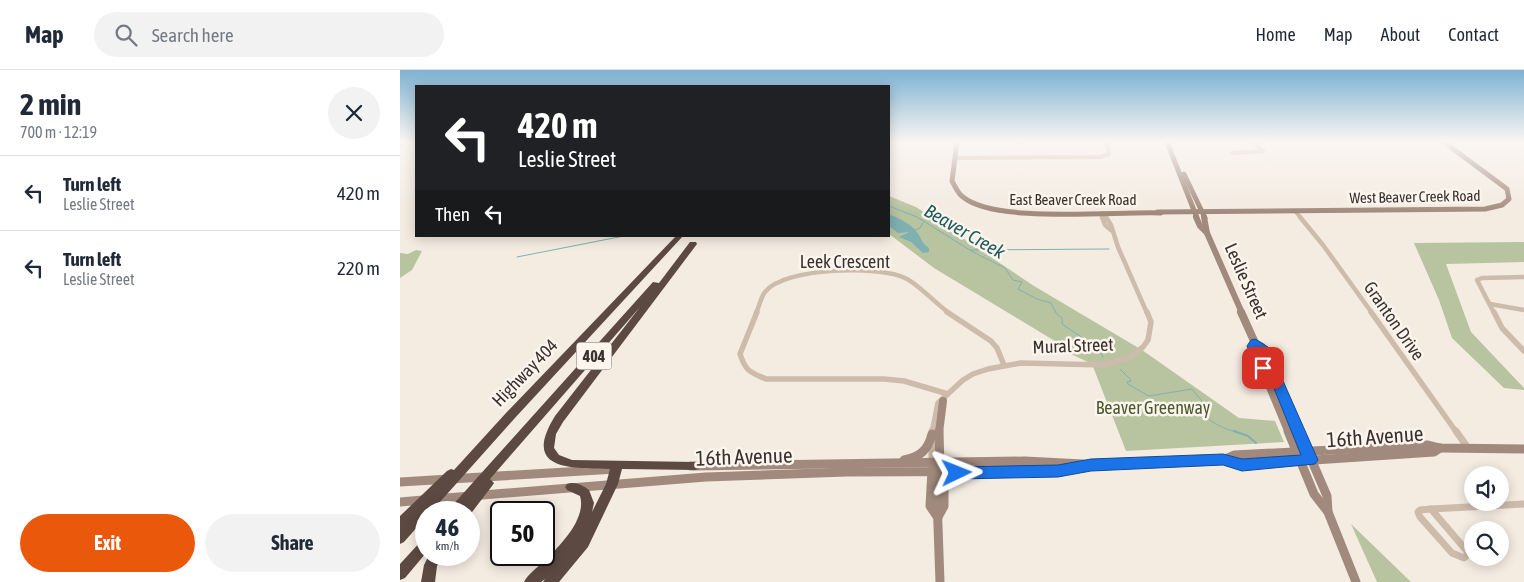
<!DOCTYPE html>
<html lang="en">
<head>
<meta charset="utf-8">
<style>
	:root { --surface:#fff; --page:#f2f2f3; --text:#1f2937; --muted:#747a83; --line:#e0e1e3; --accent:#ea580c }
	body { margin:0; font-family:"Asap Condensed",sans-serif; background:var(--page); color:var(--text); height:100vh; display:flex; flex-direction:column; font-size:19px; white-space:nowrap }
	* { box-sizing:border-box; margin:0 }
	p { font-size:16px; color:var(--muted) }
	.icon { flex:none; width:28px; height:28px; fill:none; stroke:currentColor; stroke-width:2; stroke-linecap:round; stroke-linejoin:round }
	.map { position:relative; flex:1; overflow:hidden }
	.side { display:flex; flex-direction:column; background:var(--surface); width:400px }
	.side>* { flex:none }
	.top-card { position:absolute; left:15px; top:15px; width:475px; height:152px; border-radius:0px; box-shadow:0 2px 12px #0003; background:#202124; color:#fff; overflow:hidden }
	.buttons { position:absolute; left:1064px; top:396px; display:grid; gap:10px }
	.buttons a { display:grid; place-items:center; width:45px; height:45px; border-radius:50%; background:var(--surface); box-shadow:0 2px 12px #0003; font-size:25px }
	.speed { position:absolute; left:15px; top:431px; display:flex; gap:10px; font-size:25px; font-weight:700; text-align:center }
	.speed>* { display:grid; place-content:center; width:65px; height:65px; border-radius:50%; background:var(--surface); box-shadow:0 2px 12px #0003; line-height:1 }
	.speed small { font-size:12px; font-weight:400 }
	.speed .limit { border:2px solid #111; border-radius:8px; background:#fff; color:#111 }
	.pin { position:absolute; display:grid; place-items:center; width:42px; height:42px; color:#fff; margin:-21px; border-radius:10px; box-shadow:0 2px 8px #0006 }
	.me { position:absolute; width:55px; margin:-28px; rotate:88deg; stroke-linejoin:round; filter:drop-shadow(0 0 4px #0008) }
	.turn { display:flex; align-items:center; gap:18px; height:105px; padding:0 20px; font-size:22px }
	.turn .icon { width:65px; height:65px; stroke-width:2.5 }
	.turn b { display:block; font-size:35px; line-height:42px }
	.then { display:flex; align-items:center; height:48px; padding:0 20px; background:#0003; gap:10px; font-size:19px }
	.round { display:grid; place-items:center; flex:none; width:52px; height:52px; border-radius:26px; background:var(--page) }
	.overview { display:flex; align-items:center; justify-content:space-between; height:85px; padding:0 20px }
	h1 { font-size:30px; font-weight:700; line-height:38px }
	.primary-button { display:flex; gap:10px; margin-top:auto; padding:10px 20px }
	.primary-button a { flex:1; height:58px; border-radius:30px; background:var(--accent); color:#fff; font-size:20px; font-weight:700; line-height:58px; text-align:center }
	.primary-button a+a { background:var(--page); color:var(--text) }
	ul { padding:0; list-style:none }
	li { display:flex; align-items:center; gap:15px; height:75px; padding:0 20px; border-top:1px solid var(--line) }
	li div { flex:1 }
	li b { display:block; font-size:19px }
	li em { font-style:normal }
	header { display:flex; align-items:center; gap:30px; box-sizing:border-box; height:70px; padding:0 25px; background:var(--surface); border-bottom:1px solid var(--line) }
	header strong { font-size:24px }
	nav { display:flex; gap:28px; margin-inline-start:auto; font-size:18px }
	.search { width:350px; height:45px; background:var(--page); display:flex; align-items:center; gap:12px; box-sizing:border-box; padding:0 18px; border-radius:28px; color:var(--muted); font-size:19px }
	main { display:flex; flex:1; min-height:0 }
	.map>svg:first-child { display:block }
</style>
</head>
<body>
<header>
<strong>Map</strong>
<div class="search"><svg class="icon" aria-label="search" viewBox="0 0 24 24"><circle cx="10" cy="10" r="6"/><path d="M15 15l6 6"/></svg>Search here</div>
<nav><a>Home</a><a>Map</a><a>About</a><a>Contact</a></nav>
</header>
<main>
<section class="side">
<div class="overview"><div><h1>2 min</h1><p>700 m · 12:19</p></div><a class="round"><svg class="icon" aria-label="close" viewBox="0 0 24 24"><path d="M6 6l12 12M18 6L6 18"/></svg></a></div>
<ul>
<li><svg class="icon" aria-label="left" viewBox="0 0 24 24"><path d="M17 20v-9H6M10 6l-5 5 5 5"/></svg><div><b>Turn left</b><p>Leslie Street</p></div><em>420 m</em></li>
<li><svg class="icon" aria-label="left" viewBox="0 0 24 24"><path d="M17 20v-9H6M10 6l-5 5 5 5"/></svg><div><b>Turn left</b><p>Leslie Street</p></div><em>220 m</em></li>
</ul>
<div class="primary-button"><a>Exit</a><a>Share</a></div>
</section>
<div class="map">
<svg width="1124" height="512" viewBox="0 0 1124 512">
	<rect width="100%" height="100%" fill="#f4ebe1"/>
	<g fill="#b8c4a0">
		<polygon points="489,126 516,137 634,216 742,280 839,348 875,351 884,372 726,381 692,294 671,284 668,279 534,198 489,164"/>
		<polygon points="1124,172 1124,192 1046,194 1071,262 1124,318 1124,320 1104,318 1052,268 1039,230 1014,173"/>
		<polygon points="16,180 22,181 12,200 0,208 0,183 8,184"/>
		<polygon points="951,454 1011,512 977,512"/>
	</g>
	<path fill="#7fb0b2" d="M489,144C500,149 512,154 519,165C522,171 523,174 529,178V182L523,183L511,172L499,167L511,162L498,163L489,156Z"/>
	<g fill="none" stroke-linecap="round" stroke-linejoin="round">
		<g stroke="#7fb0b2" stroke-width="1">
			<polyline points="489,136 517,147 573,182 605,198 613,210 622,212 618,219 637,229 651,233 656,243 662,248 662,254 699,279 703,287"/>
			<polyline points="502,166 520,158 523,153"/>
			<polyline points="571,180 709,179"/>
			<polyline points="117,187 224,166"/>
			<path d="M720,299L730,309L731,311L727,312L728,314L749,326L792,319L806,336L803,344C814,355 824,358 838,363"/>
		</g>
		<polyline stroke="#7fb0b2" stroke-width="2" points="834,361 848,366 856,373"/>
		<g stroke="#cdbbac" stroke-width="4">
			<polyline points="0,76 6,72"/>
			<polyline points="832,83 863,81 853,72"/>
			<polyline points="555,88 700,87 709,84 707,72"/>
			<polyline points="895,141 901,148"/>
			<polyline points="703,143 706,148"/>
			<polyline points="702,148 703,143"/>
		</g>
		<g stroke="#cdbbac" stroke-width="4.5">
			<polyline points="702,147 705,155 711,160"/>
			<polyline points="706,147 711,155 718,177 747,243"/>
			<polyline points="900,147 923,175 972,243"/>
			<polyline points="1090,234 1124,240"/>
			<path d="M356,243C359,237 361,227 365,222C384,197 481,195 507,209C520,216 535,233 549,243"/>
			<polyline points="1094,243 1077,210 1082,208 1124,207"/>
		</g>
		<g stroke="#cdbbac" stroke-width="5.5">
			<path d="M357,242L340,284C346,302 350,302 366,309H484L504,311L548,324"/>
			<polyline points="547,242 591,271 597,278 604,295"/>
			<polyline points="971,242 1057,363"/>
			<polyline points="1094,242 1102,258 1124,281"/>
			<polyline points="532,363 538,333 563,310 573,304 588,299 621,293 704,295 730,287 743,277 748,270 751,252 747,242"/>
		</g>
		<g stroke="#cdbbac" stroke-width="7">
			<polyline points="532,361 532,393"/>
			<polyline points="1056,361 1068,378"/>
			<polygon points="1031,439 1066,480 1068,484 1064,488 1052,483 1020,447 1018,442 1020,440"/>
			<polyline points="1031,439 1124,434"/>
		</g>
		<g stroke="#a18a7d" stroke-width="5">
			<path d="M557,72L552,111C555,116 558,124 563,127C596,154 716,141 761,143"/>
			<polyline points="767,72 797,148"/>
			<polyline points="784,104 805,148"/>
			<polyline points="757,142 1085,139 1102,135 1109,129 1107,119 1044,72"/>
		</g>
		<g stroke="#a18a7d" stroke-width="6">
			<polyline points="796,147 800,156 807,163 842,243"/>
			<polyline points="804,147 807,163"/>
		</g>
		<g stroke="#a18a7d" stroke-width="8">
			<polyline points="841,242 855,273 853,276 889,363"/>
			<polyline points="855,273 862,277 899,363"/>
			<polyline points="539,363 543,331"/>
		</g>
		<g stroke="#a18a7d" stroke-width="9">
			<polyline points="539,361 540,396"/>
			<polyline points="888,361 914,424 928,442 956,512"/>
			<polyline points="899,361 927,426 928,442"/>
			<path d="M504,390C520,387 528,380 532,364"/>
			<polyline points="823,390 834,385 1028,375 1040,378 1124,379"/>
			<polyline points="291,396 625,391 683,394"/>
			<polyline points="532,400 530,436 536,445"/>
			<polyline points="536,400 540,512"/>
			<polyline points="534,401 544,398 626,396 637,394"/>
			<polyline points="0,412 216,399"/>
			<polyline points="34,429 306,407 447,402 658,401 691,395 823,390 842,395 1034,382 1040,378"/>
			<polyline points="0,432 23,430"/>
			<polyline points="538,447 544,436 544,399"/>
		</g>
		<g fill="#5c4a42" fill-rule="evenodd">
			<polygon points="276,166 283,166 114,349 31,442 26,442 26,447 4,472 0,474 0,446 47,401 51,399 54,400 106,343"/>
			<path d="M290,172H296L297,174L163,352L156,364L154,378L159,385L172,390L295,392L299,393L301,396L299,399L295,400L222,399L218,414L188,477L159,512H143L145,509L141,512H124C128,504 137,498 143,492C159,477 187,449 180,426L167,420L165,417L167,414C174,411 183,415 189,420L194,433L192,442L206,414L210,399C171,398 121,401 155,346L240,237L90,409L94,413L92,416L69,446V442H48L50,438L253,212L259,213Z"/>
			<polygon points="26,468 26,483 5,508 0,510 0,494 22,470"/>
			<polygon points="29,485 42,485 37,496 35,512 21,512 24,495"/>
		</g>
	</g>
	<linearGradient id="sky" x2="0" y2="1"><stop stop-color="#7eb2d2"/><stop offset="0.5" stop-color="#faf6f2"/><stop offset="1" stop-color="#faf6f2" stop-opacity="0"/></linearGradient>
	<rect width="1124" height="143" fill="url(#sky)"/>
	<polygon fill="#1a73e8" stroke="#114b97" points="855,269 868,277 918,390 915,394 842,401 823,395 691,401 658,407 557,409 551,407 549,403 551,399 557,397 658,395 691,389 823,384 842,389 901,385 867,301 858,301 847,276 851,270"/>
	<g text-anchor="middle" stroke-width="5" stroke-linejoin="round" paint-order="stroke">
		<g font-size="15" fill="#3b302b" stroke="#fbf5ee">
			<text transform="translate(1015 127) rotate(-1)" y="5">West Beaver Creek Road</text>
			<text x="673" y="135">East Beaver Creek Road</text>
		</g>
		<rect fill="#fbf5ee" stroke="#756b66" stroke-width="1" x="176.5" y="272.5" width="35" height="27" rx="4"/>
		<g font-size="16" font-weight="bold" fill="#3b302b">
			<text x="194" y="292">404</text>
		</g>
		<g font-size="18" fill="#3b302b" stroke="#fbf5ee">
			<text x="445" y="198">Leek Crescent</text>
			<text transform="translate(846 211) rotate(66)" y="6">Leslie Street</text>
			<text transform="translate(994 251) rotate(55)" y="6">Granton Drive</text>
			<text transform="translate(673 276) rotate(-2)" y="6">Mural Street</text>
			<text transform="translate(125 303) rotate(-46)" y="6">Highway 404</text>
		</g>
		<g font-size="18" fill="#4a5a2e" stroke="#fbf5ee">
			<text x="753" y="344">Beaver Greenway</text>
		</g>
		<g font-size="19" font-style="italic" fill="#1f5a5e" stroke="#fbf5ee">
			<text transform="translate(565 161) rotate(30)" y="7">Beaver Creek</text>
		</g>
		<g font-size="21" fill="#3b302b" stroke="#fbf5ee">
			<text transform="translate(975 367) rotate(-4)" y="7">16th Avenue</text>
			<text transform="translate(344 387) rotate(-2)" y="7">16th Avenue</text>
		</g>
	</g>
</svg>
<div class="buttons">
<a><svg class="icon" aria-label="sound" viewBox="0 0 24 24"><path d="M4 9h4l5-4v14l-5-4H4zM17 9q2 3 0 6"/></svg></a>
<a><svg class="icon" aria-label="search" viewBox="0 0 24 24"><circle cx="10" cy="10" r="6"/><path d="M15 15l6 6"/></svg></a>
</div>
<div class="speed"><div>46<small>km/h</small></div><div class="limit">50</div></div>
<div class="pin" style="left:863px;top:298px;background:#d93025"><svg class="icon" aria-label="arrive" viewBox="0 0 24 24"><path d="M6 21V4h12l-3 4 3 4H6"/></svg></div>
<svg class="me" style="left:557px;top:403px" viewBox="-20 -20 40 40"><path d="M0-17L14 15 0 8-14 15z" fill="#1a73e8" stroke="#fff" stroke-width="4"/></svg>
<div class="top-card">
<div class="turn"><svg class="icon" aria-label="left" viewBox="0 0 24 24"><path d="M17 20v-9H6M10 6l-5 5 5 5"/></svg><div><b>420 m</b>Leslie Street</div></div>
<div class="then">Then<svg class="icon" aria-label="left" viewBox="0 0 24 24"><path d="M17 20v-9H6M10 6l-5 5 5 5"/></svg></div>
</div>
</div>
</main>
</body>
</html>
